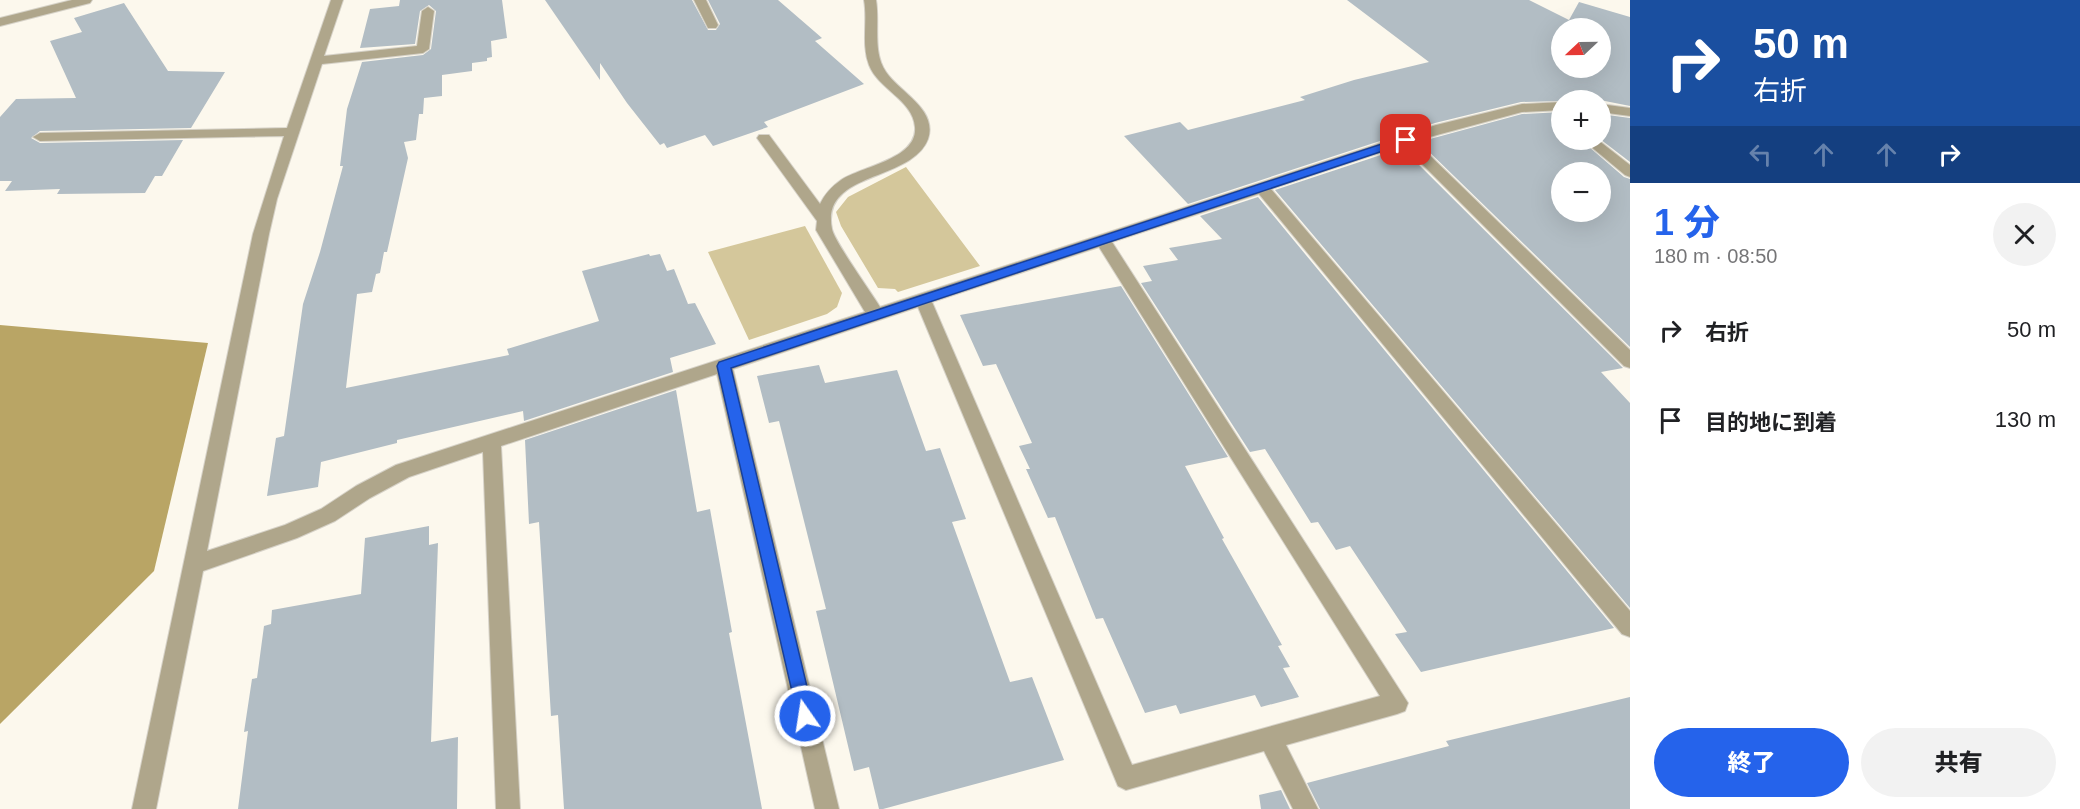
<!DOCTYPE html>
<html lang="ja">
<head>
<meta charset="utf-8">
<style>
	:root { --surface:#fff; --page:#f2f2f2; --text:#202124; --muted:#757577; --accent:#2563eb }
	body { margin:0; font-family:Helvetica,"Noto Sans JP",sans-serif; background:var(--page); color:var(--text); height:100vh; display:flex; flex-direction:column; font-size:22px; white-space:nowrap }
	* { box-sizing:border-box; margin:0 }
	p { font-size:20px; color:var(--muted) }
	.icon { flex:none; width:33px; height:33px; fill:none; stroke:currentColor; stroke-width:2; stroke-linecap:round; stroke-linejoin:round }
	.map { position:relative; flex:1; overflow:hidden }
	.side { display:flex; flex-direction:column; background:var(--surface); width:450px }
	.side>* { flex:none }
	.banner { background:#1a4fa0; color:#fff; overflow:hidden }
	.needle { width:39px; rotate:248deg }
	.tools { position:absolute; left:1551px; top:18px; display:grid; gap:12px }
	.tools a { display:grid; place-items:center; width:60px; height:60px; border-radius:50%; background:var(--surface); box-shadow:0 6px 24px #0002; font-size:30px }
	.pin { position:absolute; display:grid; place-items:center; width:51px; height:51px; color:#fff; margin:-26px; border-radius:12px; box-shadow:0 3px 9px #0006 }
	.me { position:absolute; width:66px; margin:-33px; rotate:347deg; stroke-linejoin:round; filter:drop-shadow(0 0 4px #0008) }
	.turn { display:flex; align-items:center; gap:21px; height:126px; padding:0 24px; font-size:27px }
	.turn .icon { width:78px; height:78px; stroke-width:2.5 }
	.turn b { display:block; font-size:42px; line-height:51px }
	.lanes { display:flex; align-items:center; height:57px; padding:0 24px; background:#0003; justify-content:center; gap:30px; direction:ltr }
	.lanes .off { opacity:.35 }
	.round { display:grid; place-items:center; flex:none; width:63px; height:63px; border-radius:32px; background:var(--page) }
	.overview { display:flex; align-items:center; justify-content:space-between; height:102px; padding:0 24px }
	h1 { font-size:36px; font-weight:800; line-height:45px; color:var(--accent) }
	.primary-button { display:flex; gap:12px; margin-top:auto; padding:12px 24px }
	.primary-button a { flex:1; height:69px; border-radius:36px; background:var(--accent); color:#fff; font-size:24px; font-weight:800; line-height:69px; text-align:center }
	.primary-button a+a { background:var(--page); color:var(--text) }
	ul { padding:0; list-style:none }
	li { display:flex; align-items:center; gap:18px; height:90px; padding:0 24px }
	li div { flex:1 }
	li b { display:block; font-size:22px }
	li em { font-style:normal }
	main { display:flex; flex:1; min-height:0 }
	.map>svg:first-child { display:block }
</style>
</head>
<body>
<main>
<div class="map">
<svg width="1630" height="809" viewBox="0 0 1630 809">
	<rect width="100%" height="100%" fill="#fcf8ed"/>
	<g fill="#d4c79b">
		<polygon points="906,167 980,266 898,292 895,289 878,288 841,226 836,212 848,197"/>
		<polygon points="805,226 842,293 837,307 827,314 749,340 708,252"/>
	</g>
	<polygon fill="#b9a565" points="0,325 208,343 154,571 0,724"/>
	<g fill="#b2bdc4" fill-rule="evenodd">
		<polygon points="400,0 502,0 507,38 491,41 492,57 487,58 487,61 472,63 472,71 442,75 442,96 424,98 423,114 419,114 416,140 404,142 408,158 387,252 384,252 380,273 376,274 372,292 357,294 346,388 509,355 507,349 599,321 582,271 649,254 650,256 660,254 667,271 674,269 688,304 695,303 716,344 670,358 673,372 524,421 523,411 397,440 397,443 321,462 318,487 267,496 276,438 284,436 303,304 320,252 343,166 340,166 347,109 362,62 423,55 431,49 436,11 429,5 420,11 415,44 360,48 370,9 399,6"/>
		<polygon points="545,0 692,0 708,30 716,30 720,24 708,0 778,0 822,38 815,41 864,84 764,122 768,127 713,146 705,135 667,148 664,143 660,145 627,103 600,63 600,80"/>
		<path d="M1347,0H1529L1569,20L1579,2L1630,17V106L1600,100L1521,102L1435,123L1188,204L1124,136L1180,122L1188,130L1305,100L1300,97L1354,80L1429,62ZM1562,28H1600V68H1562Z"/>
		<polygon points="124,3 168,71 225,72 191,128 40,131 31,138 40,143 183,140 162,176 155,176 145,193 57,194 60,189 5,191 12,181 0,181 0,117 16,99 76,98 50,41 82,32 74,18"/>
		<path d="M1562,112V140H1581L1624,177L1630,179V347L1419,142L1522,114ZM1562,172H1600V212H1562Z"/>
		<polygon points="1600,114 1630,118 1630,162 1600,139"/>
		<polygon points="1402,148 1623,368 1601,372 1630,403 1630,608 1275,190"/>
		<polygon points="1258,197 1614,628 1421,672 1395,634 1407,632 1350,546 1336,550 1318,522 1311,523 1265,449 1250,452 1141,283 1152,281 1143,266 1178,260 1169,248 1222,239 1200,216"/>
		<polygon points="1121,286 1228,457 1185,466 1224,538 1222,539 1282,645 1278,646 1290,667 1283,668 1299,697 1261,707 1255,695 1180,714 1176,705 1145,713 1103,618 1096,619 1055,517 1048,518 1026,469 1030,469 1019,446 1032,443 996,364 983,366 960,315"/>
		<polygon points="819,365 825,383 897,370 926,451 940,448 966,519 952,522 1010,682 1032,677 1064,760 883,809 879,809 869,767 854,771 816,611 826,609 779,421 769,423 757,376"/>
		<polygon points="676,390 697,512 710,509 732,632 729,633 762,809 564,809 558,715 551,716 539,522 529,524 525,440"/>
		<polygon points="429,526 429,545 438,543 431,742 458,737 457,809 238,809 248,731 244,732 252,679 257,678 264,626 271,624 272,610 361,594 365,538"/>
		<polygon points="1630,697 1630,809 1320,809 1307,783 1449,746 1446,741"/>
		<polygon points="1281,790 1290,809 1261,809 1259,795"/>
	</g>
	<g fill="none" stroke-linecap="round" stroke-linejoin="round">
		<g stroke="#d6d2c8" stroke-width="2">
			<g id="minor">
				<polygon points="72,0 92,0 90,3 0,26 0,18"/>
				<path d="M331,0H343L324,56L417,46L422,11L428,7L434,11L429,49L423,53L322,64L277,199L269,234L207,551L285,525L321,509L356,486L396,465L865,312L816,230L817,221L757,138L759,135H769L820,204C825,194 831,187 841,180C862,166 918,159 915,127C913,100 878,89 869,65C861,44 868,21 864,0H876C880,23 872,52 886,72C899,92 938,109 928,139C912,182 820,171 832,229C834,241 871,292 880,307L1436,125L1522,104L1562,102V110L1522,112L1415,141L1630,350V368L1624,366L1403,145L1271,189L1630,611V637L1622,634L1259,194L1112,242L1408,703L1405,711L1397,714L1286,745L1318,809H1293L1264,751L1126,790L1118,786L918,307L733,369L839,809H815L717,374L501,446L520,809H496L483,452L409,477L370,498L335,521L297,538L203,571L156,809H132L253,234L284,136L40,141L33,137L40,133L287,128ZM1099,247L1380,696L1132,765L932,302Z"/>
				<polygon points="694,0 706,0 718,25 716,28 708,28"/>
				<polygon points="1600,104 1630,108 1630,116 1600,112"/>
				<polygon points="1583,140 1598,140 1630,165 1630,177 1625,175"/>
			</g>
		</g>
		<use href="#minor" fill="#afa68b" fill-rule="evenodd"/>
	</g>
	<polygon fill="#2563eb" stroke="#184099" stroke-width="1.5" points="1406,136 1410,137 1410,142 731,368 814,716 811,722 805,724 799,722 717,366 719,362"/>
</svg>
<div class="tools">
<a><svg class="needle" viewBox="-14 -14 28 28"><path d="M0-13l5 13h-10z" fill="#e53935"/><path d="M0 13l5-13h-10z" fill="#757577"/></svg></a>
<a>+</a>
<a>−</a>
</div>
<div class="pin" style="left:1406px;top:140px;background:#d93025"><svg class="icon" aria-label="arrive" viewBox="0 0 24 24"><path d="M6 21V4h12l-3 4 3 4H6"/></svg></div>
<svg class="me" style="left:805px;top:716px" viewBox="-20 -20 40 40"><circle r="17" fill="#2563eb" stroke="#fff" stroke-width="3"/><path d="M0-11L8 9 0 5-8 9z" fill="#fff"/></svg>
</div>
<section class="side">
<div class="banner">
<div class="turn"><svg class="icon" aria-label="right" viewBox="0 0 24 24"><path d="M7 20v-9h11M14 6l5 5-5 5"/></svg><div><b>50 m</b>右折</div></div>
<div class="lanes"><svg class="icon off" aria-label="left" viewBox="0 0 24 24"><path d="M17 20v-9H6M10 6l-5 5 5 5"/></svg><svg class="icon off" aria-label="ahead" viewBox="0 0 24 24"><path d="M12 20V5M6 11l6-6 6 6"/></svg><svg class="icon off" aria-label="ahead" viewBox="0 0 24 24"><path d="M12 20V5M6 11l6-6 6 6"/></svg><svg class="icon" aria-label="right" viewBox="0 0 24 24"><path d="M7 20v-9h11M14 6l5 5-5 5"/></svg></div>
</div>
<div class="overview"><div><h1>1 分</h1><p>180 m · 08:50</p></div><a class="round"><svg class="icon" aria-label="close" viewBox="0 0 24 24"><path d="M6 6l12 12M18 6L6 18"/></svg></a></div>
<ul>
<li><svg class="icon" aria-label="right" viewBox="0 0 24 24"><path d="M7 20v-9h11M14 6l5 5-5 5"/></svg><div><b>右折</b></div><em>50 m</em></li>
<li><svg class="icon" aria-label="arrive" viewBox="0 0 24 24"><path d="M6 21V4h12l-3 4 3 4H6"/></svg><div><b>目的地に到着</b></div><em>130 m</em></li>
</ul>
<div class="primary-button"><a>終了</a><a>共有</a></div>
</section>
</main>
</body>
</html>
